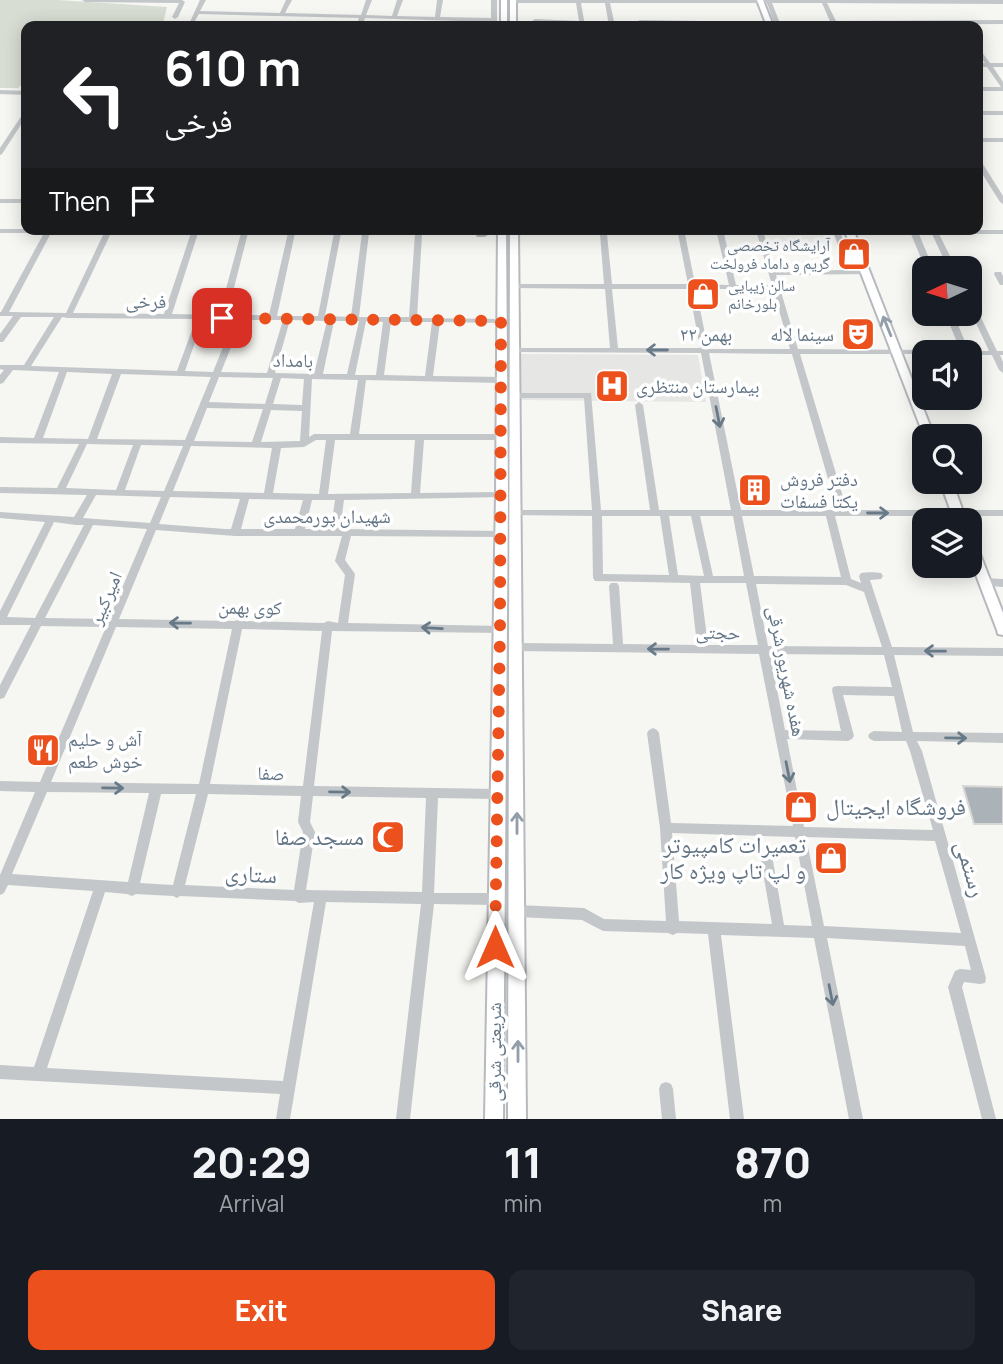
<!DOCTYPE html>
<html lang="en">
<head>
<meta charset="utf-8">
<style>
	:root { --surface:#171b24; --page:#20242c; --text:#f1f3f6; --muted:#9ea1a6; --accent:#eb501d }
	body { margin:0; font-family:Manrope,"Noto Naskh Arabic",sans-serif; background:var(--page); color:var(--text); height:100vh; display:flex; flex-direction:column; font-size:26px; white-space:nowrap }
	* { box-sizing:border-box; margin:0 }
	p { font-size:23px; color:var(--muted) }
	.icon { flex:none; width:38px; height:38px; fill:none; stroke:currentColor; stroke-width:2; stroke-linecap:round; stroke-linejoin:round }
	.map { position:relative; height:1119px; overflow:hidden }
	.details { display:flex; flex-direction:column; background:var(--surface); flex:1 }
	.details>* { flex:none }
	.banner { position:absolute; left:21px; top:21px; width:962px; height:214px; border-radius:14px; box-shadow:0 4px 18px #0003; background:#202124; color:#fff; overflow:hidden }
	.needle { width:46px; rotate:266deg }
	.tools { position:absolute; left:912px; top:256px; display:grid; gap:14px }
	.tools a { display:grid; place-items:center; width:70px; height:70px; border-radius:14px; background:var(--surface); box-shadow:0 4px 18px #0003; font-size:35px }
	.pin { position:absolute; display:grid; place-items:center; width:60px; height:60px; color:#fff; margin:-30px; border-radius:14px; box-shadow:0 4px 10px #0006 }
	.me { position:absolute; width:77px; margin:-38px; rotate:0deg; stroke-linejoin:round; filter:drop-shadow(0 0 5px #0008) }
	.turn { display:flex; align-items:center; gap:24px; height:147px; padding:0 28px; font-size:32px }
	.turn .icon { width:91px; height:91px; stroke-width:2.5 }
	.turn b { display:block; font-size:49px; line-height:60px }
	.then { display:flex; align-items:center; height:66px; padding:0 28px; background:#0003; gap:14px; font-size:26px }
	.eta { display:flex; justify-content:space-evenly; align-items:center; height:119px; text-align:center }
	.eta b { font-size:42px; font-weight:800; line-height:49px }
	.primary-button { display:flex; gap:14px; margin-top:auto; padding:14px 28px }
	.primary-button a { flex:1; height:80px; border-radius:14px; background:var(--accent); color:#fff; font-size:28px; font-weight:800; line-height:80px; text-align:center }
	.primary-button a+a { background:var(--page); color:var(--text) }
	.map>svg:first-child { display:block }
</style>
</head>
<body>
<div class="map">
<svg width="1003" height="1119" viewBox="0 0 1003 1119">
	<rect width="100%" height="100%" fill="#f6f6f2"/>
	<polygon fill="#e6e7e5" points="520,354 698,355 706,402 521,400"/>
	<polygon fill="#d7ddd3" points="0,0 57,0 167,7 163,23 181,26 26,26 26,80 18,88 0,88"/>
	<polygon fill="#abb3b9" stroke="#d7d7d5" stroke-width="2" points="963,786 1003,787 1003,824 974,824"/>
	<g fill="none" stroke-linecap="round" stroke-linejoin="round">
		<g stroke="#b6babe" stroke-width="4">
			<g id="major">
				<rect x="501" y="0" width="6" height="26"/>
				<rect x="510" y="0" width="6" height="26"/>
				<polygon points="757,0 763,0 773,26 767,26"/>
				<polygon points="483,229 496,229 484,235 478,235 478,231"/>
				<polygon points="498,229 506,229 508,495 503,1119 485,1119 496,495"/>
				<polygon points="510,229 518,229 526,1119 508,1119"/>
				<polygon points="844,229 853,229 934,436 924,436"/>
				<polygon points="940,481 952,481 966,520 954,520"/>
				<polygon points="970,540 976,544 1003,613 1003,635 998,634 997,630 970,559"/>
			</g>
		</g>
		<g fill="#c3c7ca" fill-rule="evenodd">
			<polygon points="82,0 182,0 185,2 178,17 175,19 172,17 179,3 85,2"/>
			<polygon points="200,0 206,0 200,11 280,13 286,0 292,0 285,13 361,15 366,0 372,0 366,15 392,16 397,0 403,0 397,16 435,17 437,0 443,0 440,17 491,18 491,0 497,0 497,24 492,25 491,22 365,18 362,26 356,26 359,18 199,14 193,24 189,24"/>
			<polygon points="511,0 1003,0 1003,4 827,3 836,21 1003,20 1003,24 837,25 838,26 832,26 822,3 772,3 781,26 775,26 767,3 610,3 615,26 609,26 605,3 581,3 585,26 579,26 579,25 535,23 532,21 535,19 579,21 576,3 513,3"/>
			<polygon points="640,20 702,21 705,23 702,25 638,23 638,21"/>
			<polygon points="978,47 990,63 1003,63 1003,67 993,67 1003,82 1003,91 978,91 978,87 1001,87 987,67 978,67 978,63 985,63 978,54"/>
			<polygon points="0,90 26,91 26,95 0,94"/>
			<polygon points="26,111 26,117 2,154 0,155 0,148 24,112"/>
			<rect x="978" y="111" width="25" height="4"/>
			<rect x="978" y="138" width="25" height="4"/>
			<polygon points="978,159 981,161 1003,196 1003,204 1000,202 978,167"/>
			<rect x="0" y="199" width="26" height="4"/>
			<path d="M0,229L1003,230V234H939L956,268H948L932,234H919L933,268H925L911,234H841L854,270H868V274L776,275L798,349L924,350L928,352H924V354H800L847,510H1003V516H835L851,579L861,583L859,576L861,573C867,572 875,572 881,573L883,576L881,579L870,580L892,647L1003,648V656L894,655L913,732L1003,733V743L917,741L922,751L986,978L985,983L980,984L964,982L962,987L996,1119H982L948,987L955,971L960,969L971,970L965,946L827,938L863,1119H849L814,938L721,935L744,1119H730L708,934L677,933L673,935L668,933L603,931L582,920L517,917L513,915L511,911L513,907L517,905L584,908L604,919L666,921L660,828L647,733L649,730L653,728L657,730L659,733L671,823L793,826L759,654L516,651L512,650L511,647L512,644L516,643L613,644L609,586L611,583H617L619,586L623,644L697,645L690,583L595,581L593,578L592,516L513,515L511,513L513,511L516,510H592L584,398H516L512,395L513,393H591L601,510H650L635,405L639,402L643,405L659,510H731L701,353L516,352L512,350L516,348H610L605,289L514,288L510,286L514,284H604L600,234H422L417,318L501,319L505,321L501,323L440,322L433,376L502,377L506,380L502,383L366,380L359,434H502L506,437L502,440H424L420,493L502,492L507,495L505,497L344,500L340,529L501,531L506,534L501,537L351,536L345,560L355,574L348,623L500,626L504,627L505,630L504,633L332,631L314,786L497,789L501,790L503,794L501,798L497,799L438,798L434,893H495L499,895L501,899L499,903L495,905L434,904L410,1119H396L421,904L326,902L290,1119H276L280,1094L0,1079V1065L34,1067L93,891L8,885L4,893L0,895V875L35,792L0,791V781L40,782L106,627L41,626L4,698L0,699V685L31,625H0V611L45,522L0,518V512L74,517L87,495L0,493V487L57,488L79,444L0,443V437L34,438L59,372L13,370L3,383L0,384V375L4,370L0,369V365H24L54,317H21L3,342H0V334L13,316H0V312H1L44,233H0ZM51,233H104L66,313L9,312ZM111,233H191L164,314L73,313ZM198,233H241L219,315L172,314ZM248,233H288L269,315H227ZM295,233H334L318,316H277ZM341,233H362L351,317L325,316ZM369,233L415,234L409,317H359ZM607,234H678L688,284H612ZM685,234H717L729,285L695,284ZM724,234H757L772,285H736ZM764,234H834L847,270L775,271ZM612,289H689L700,348H618ZM696,289H730L731,295L735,297L739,295L737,289H773L790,349H708ZM62,317L68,318L196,319L177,371L31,366ZM203,319L234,320L213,372L185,371ZM242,320H283L267,373L221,372ZM290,320L327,321L314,374L275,373ZM334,321H359L347,374H323ZM366,321L383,322L376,375H355ZM391,322H432L425,376L384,375ZM709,353L792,354L837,510H741ZM67,372L112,374L88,439L43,438ZM121,374L211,377L185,440L97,439ZM219,377L273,378L265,404L209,402ZM281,378L304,379L302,405L273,404ZM312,379L358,380L350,434H314L309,437ZM207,408L263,409L252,442L194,441ZM271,410L302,411L300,441L261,442ZM316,440H326L319,494L273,493L281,448L304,447ZM335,440H415L411,493L328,494ZM87,444L133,445L116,490L66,488ZM141,445L183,446L164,491L125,490ZM191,446L272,448L264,493L173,491ZM96,495L161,497L150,523L83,518ZM170,497L240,499L231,529H225L159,524ZM249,499L303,500L295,529H241ZM312,500H335L331,529H305ZM602,516H660L669,575L603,574ZM669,516H691L704,576L678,575ZM700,516H733L744,576H713ZM742,516H826L841,577L754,576ZM54,522L76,525H84L35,618L7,617ZM93,525L147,529L109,619L45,618ZM156,530L235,536H342L335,561L345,575L338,623L328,621L324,623L242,621L238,620L234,621L119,619ZM700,583H746L758,645H708ZM756,584L846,585L864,592L882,647L768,646ZM116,627L232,629L199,784L51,782ZM242,629L322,631L303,786L210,784ZM770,654L884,655L892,687L837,686L833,687L832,690L841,731L785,730ZM843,695L894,696L902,732L874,731L870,733L868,736L870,739L874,741H906L910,751L933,830L804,827L787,739L848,741L852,739L854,736ZM47,792L149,793L128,882L12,874ZM161,794H196L173,885L140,883ZM208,794L301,796L298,822L303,832L294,890L185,885ZM313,796L426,798L422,892L306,890L315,832L310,822ZM672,833L795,837L812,926L784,925L773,861L771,857L767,856L763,857L761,861L772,924L679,921ZM806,837L935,841L961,933L824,926ZM105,892L127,894L132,896L136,894L173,896L177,898L180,896L295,901L299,903L314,902L283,1081L47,1068Z"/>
			<polygon points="995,272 1001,272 1003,276 1003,285 1000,285 994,274"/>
			<polygon points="970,301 974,303 997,351 1003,351 1003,355 1000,355 1003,362 1003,373 999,370 992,355 970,355 970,352 961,352 945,313 953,313 969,351 989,351 970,310"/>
			<polygon points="984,578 1003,579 1003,587 981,585 979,582 981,579"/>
			<polygon points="666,1082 671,1084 673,1089 676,1119 662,1119 659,1089 661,1084"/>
		</g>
		<use href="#major" fill="#fff" fill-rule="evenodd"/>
	</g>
	<defs><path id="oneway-shaft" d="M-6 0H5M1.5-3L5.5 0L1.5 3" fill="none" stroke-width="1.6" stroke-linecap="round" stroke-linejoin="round" transform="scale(1.75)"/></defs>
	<g stroke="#929eaa">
		<use href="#oneway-shaft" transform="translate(887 326) rotate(-112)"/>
		<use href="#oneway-shaft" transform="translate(517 823) rotate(-90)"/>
		<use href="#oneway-shaft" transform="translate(518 1051) rotate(-90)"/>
	</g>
	<g stroke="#687988">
		<use href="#oneway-shaft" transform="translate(657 350) rotate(180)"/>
		<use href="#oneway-shaft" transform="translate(718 417) rotate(79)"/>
		<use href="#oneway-shaft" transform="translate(878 513)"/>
		<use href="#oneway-shaft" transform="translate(180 623) rotate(-179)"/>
		<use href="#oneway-shaft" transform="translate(432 628) rotate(-177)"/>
		<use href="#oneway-shaft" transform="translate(658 649) rotate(-179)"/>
		<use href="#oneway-shaft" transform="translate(935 651) rotate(-179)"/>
		<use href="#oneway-shaft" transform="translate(956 738) rotate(1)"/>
		<use href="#oneway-shaft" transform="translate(788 772) rotate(79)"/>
		<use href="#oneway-shaft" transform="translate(113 788) rotate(1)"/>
		<use href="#oneway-shaft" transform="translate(340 792) rotate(1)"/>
		<use href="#oneway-shaft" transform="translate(831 995) rotate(79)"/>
	</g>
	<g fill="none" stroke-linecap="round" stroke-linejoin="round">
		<polyline stroke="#eb501d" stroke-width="12" stroke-dasharray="0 21.6" points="222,318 501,321 500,630 495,947"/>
	</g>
	<defs>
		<g id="shop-square" transform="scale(1.75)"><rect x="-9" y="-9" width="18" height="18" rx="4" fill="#eb501d" stroke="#fff"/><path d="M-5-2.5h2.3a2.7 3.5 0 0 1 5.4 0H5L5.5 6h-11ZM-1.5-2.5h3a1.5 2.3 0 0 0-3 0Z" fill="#fff"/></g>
		<g id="theatre-square" transform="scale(1.75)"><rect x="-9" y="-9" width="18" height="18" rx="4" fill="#eb501d" stroke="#fff"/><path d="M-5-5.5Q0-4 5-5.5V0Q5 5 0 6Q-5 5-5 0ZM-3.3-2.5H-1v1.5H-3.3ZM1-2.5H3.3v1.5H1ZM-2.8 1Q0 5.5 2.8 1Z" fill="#fff"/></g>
		<g id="hospital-square" transform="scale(1.75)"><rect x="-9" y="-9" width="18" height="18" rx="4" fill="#eb501d" stroke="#fff"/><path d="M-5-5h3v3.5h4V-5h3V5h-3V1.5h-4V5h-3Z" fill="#fff"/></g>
		<g id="building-square" transform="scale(1.75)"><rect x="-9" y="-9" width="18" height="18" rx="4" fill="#eb501d" stroke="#fff"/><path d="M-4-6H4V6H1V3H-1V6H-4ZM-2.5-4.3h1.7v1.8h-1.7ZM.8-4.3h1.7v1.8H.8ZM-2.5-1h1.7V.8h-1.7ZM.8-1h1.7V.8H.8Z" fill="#fff"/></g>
		<g id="restaurant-square" transform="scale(1.75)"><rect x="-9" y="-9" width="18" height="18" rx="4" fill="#eb501d" stroke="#fff"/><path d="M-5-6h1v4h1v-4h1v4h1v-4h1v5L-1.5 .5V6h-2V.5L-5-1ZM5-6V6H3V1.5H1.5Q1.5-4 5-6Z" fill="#fff"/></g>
		<g id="mosque-square" transform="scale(1.75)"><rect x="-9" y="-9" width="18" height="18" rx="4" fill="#eb501d" stroke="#fff"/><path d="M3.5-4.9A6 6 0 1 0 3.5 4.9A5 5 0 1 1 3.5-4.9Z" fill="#fff"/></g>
	</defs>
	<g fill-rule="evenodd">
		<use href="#shop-square" x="854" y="254"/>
		<use href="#shop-square" x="703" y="294"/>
		<use href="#theatre-square" x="858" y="334"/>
		<use href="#hospital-square" x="612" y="386"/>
		<use href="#building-square" x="755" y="490"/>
		<use href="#restaurant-square" x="43" y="750"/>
		<use href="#shop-square" x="801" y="807"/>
		<use href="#mosque-square" x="388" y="837"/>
		<use href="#shop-square" x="831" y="858"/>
	</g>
	<g text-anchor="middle" stroke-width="7" stroke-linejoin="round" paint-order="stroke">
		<g font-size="16" fill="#637585" stroke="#fff" text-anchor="end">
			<text x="830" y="251">آرایشگاه تخصصی<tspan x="830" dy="18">گریم و داماد فرولخت</tspan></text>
			<text x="728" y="291" text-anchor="start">سالن زیبایی<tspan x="728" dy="18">بلورخانم</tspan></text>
		</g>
		<g font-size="19" fill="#637585" stroke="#fff">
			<text transform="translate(146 301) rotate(1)" y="7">فرخی</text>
			<text x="706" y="341">۲۲ بهمن</text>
			<text transform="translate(293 360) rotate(1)" y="7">بامداد</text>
			<text x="327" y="523">شهیدان پورمحمدی</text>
			<text transform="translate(105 598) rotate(-67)" y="7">امیرکبیر</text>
			<text transform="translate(250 607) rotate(1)" y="7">کوی بهمن</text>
			<text transform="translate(718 632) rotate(1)" y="7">حجتی</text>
			<text transform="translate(787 671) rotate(79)" y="7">هفده شهریور شرقی</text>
			<text transform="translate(271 773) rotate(1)" y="7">صفا</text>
			<text transform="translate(494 1052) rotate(-90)" y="7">شریعتی شرقی</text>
		</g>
		<g font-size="19" fill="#637585" stroke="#fff" text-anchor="start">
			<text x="834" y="341" text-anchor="end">سینما لاله</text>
			<text x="636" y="393">بیمارستان منتظری</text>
			<text x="780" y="486">دفتر فروش<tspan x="780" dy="22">یکتا فسفات</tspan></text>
			<text x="68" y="746">آش و حلیم<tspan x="68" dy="22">خوش طعم</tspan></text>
		</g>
		<g font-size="23" fill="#637585" stroke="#fff" text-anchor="end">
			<text x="826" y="815" text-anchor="start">فروشگاه ایجیتال</text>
			<text x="364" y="845">مسجد صفا</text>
			<text x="806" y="853">تعمیرات کامپیوتر<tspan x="806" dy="26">و لپ تاپ ویژه کار</tspan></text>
		</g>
		<g font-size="23" fill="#637585" stroke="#fff">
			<text transform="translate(971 869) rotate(74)" y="8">رستمی</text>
			<text transform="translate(251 874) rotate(3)" y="8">ستاری</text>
		</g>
	</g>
</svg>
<div class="tools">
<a><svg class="needle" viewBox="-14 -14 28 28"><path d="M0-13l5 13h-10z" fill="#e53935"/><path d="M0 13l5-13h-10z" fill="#9ea1a6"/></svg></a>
<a><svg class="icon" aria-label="sound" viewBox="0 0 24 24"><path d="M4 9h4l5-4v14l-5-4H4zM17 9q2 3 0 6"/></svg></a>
<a><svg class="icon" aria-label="search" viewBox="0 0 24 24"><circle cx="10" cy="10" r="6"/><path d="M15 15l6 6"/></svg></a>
<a><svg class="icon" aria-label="layers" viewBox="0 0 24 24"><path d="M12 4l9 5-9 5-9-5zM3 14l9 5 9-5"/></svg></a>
</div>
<div class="pin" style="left:222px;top:318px;background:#d93025"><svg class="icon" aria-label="arrive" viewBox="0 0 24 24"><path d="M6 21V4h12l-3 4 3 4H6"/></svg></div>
<svg class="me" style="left:495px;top:947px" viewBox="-20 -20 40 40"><path d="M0-17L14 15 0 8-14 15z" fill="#eb501d" stroke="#fff" stroke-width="4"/></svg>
<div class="banner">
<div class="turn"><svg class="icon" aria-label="left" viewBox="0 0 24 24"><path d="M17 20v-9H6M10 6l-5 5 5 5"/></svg><div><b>610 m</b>فرخی</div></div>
<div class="then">Then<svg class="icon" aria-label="arrive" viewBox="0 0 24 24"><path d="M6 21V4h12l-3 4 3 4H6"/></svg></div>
</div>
</div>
<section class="details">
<div class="eta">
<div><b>20:29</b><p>Arrival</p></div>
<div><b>11</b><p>min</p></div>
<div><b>870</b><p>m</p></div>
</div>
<div class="primary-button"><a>Exit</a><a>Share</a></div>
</section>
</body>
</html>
